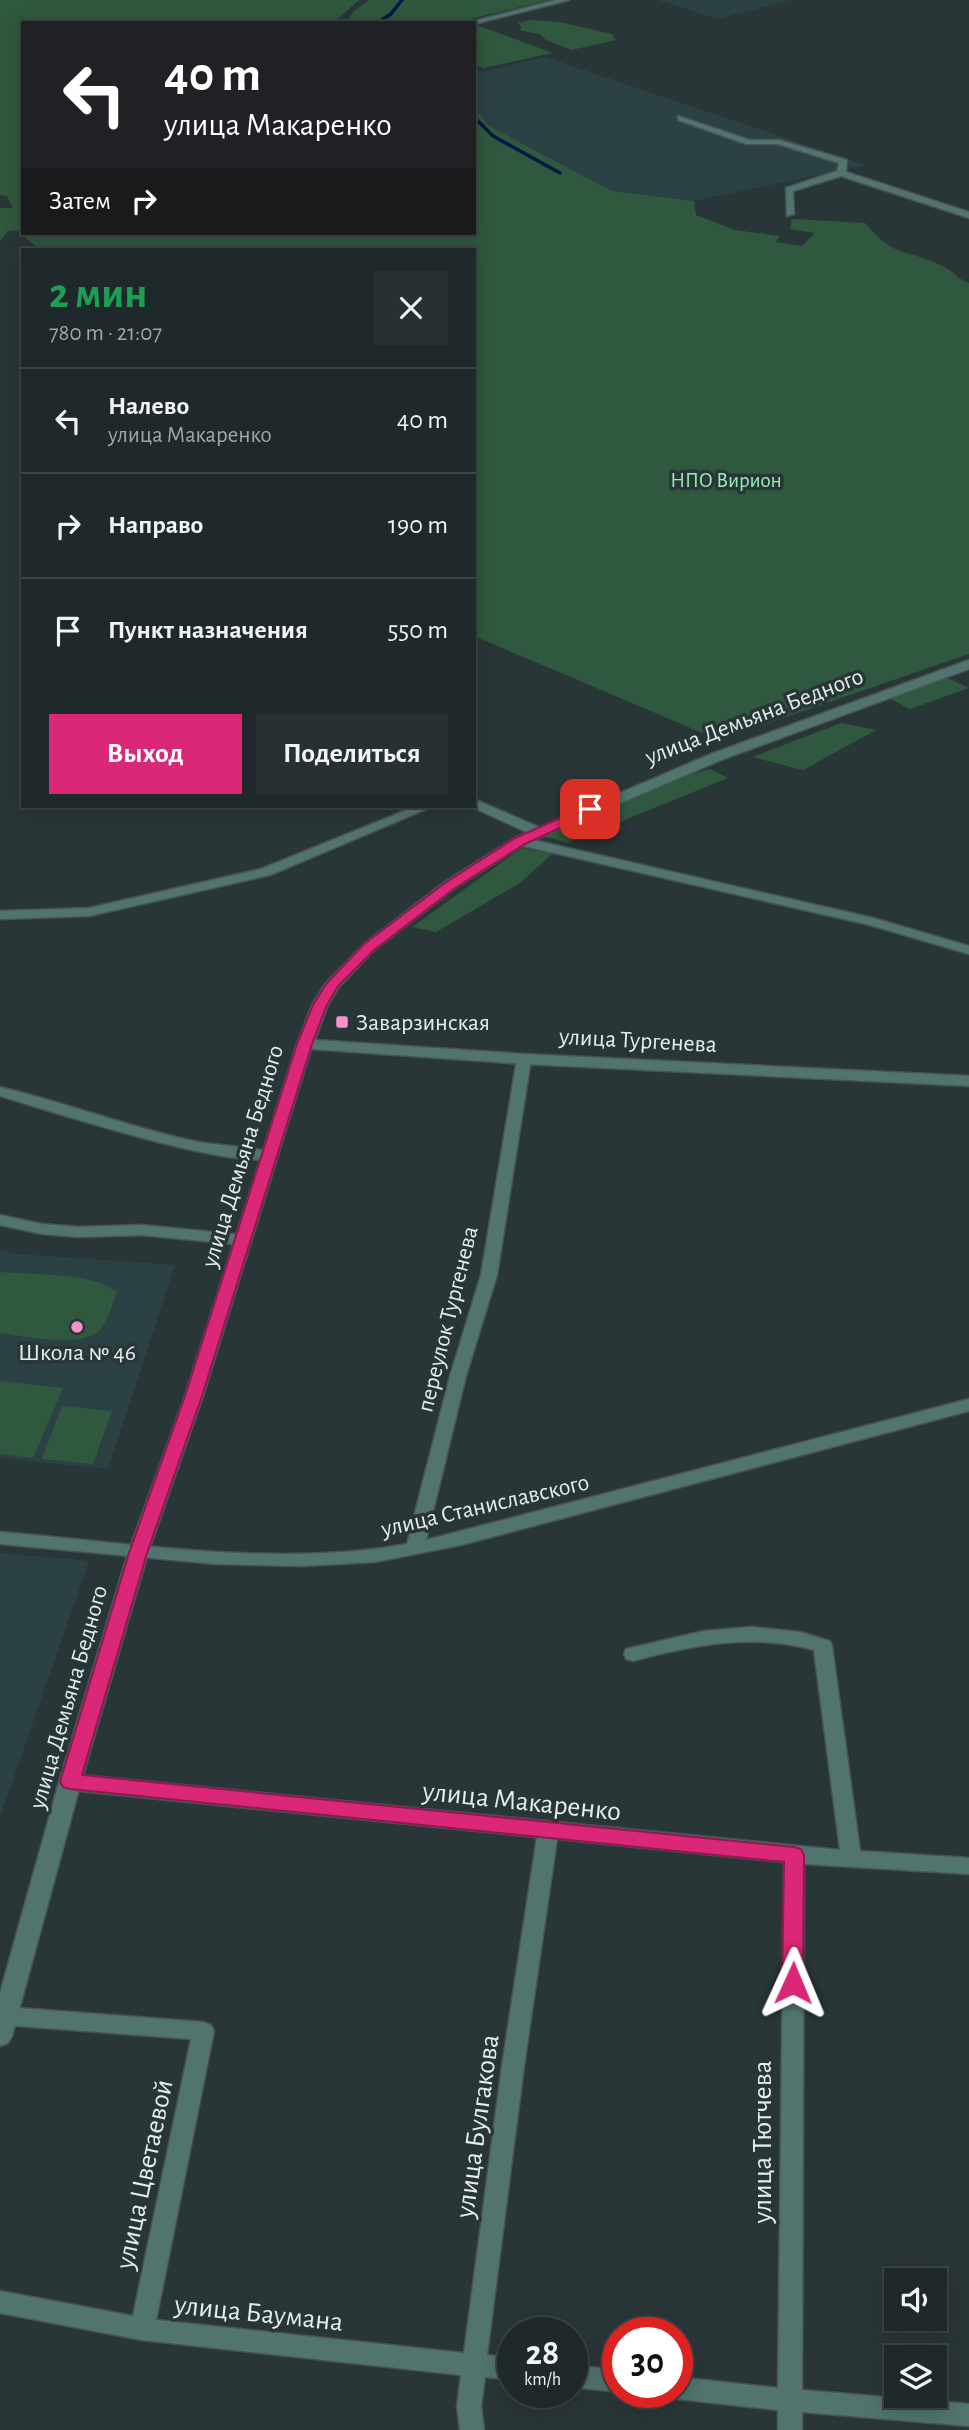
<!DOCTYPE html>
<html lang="ru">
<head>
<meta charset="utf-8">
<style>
	:root { --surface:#1f282a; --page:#273032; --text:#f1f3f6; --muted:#a1a6a8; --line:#3c4447; --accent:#db2777 }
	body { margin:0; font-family:"Alegreya Sans",sans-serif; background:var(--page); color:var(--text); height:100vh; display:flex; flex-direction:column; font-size:26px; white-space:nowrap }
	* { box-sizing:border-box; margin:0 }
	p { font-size:23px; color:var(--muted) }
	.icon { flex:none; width:38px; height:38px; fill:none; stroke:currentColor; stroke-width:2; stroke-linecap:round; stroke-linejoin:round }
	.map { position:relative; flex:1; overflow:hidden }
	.sheet { position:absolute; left:21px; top:248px; width:455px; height:560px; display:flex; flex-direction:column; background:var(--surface); border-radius:0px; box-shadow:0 4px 18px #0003,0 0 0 2px var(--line) }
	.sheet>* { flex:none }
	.banner { position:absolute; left:21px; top:21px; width:455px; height:214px; border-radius:0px; box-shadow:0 4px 18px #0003,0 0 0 2px var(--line); background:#202124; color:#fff; overflow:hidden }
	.fabs { position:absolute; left:884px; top:2268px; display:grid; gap:14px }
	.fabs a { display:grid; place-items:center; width:63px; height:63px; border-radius:0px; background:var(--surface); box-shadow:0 4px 18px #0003,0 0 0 2px var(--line); font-size:35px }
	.speed { position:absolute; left:497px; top:2317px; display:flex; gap:14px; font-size:35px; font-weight:700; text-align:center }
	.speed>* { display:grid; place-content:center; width:91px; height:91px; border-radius:50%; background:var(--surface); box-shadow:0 4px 18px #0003,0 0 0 2px var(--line); line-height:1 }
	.speed small { font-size:18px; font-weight:400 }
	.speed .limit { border:10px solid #d22; background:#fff; color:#111 }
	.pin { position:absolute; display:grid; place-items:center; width:60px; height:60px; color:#fff; margin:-30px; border-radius:14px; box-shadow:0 4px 10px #0006 }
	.me { position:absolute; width:77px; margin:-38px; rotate:1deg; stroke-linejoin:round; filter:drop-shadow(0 0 5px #0008) }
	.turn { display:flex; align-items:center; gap:24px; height:147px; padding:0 28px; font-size:32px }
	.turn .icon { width:91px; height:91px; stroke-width:2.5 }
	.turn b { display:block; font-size:49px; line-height:60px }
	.then { display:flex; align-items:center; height:66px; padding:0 28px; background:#0003; gap:14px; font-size:26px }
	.round { display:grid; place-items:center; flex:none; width:74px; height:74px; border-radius:0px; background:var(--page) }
	.overview { display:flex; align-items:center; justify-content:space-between; height:119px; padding:0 28px }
	h1 { font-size:42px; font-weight:700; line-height:52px; color:#1e9e55 }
	.button { display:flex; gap:14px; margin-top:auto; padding:14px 28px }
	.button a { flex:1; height:80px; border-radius:0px; background:var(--accent); color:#fff; font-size:28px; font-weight:700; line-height:80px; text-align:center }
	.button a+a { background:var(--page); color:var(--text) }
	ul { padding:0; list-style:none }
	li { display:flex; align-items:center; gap:21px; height:105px; padding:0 28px; border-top:2px solid var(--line) }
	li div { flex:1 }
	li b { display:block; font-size:26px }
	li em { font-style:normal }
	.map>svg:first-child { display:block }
</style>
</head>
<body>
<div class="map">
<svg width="969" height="2430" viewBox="0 0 969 2430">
	<rect width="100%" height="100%" fill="#293638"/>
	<g fill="#2c4144">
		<polygon points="658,0 790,0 718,19"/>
		<polygon points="545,57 866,165 694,201 612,191 489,126 474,107 474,74"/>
		<polygon points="0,1250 17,1254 175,1265 108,1469 0,1458"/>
		<polygon points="0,1553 89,1561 0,1817"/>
	</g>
	<g fill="#30583e">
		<polygon points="0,0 359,0 333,23 23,23 23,230 8,231 0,241 0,208 13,208 7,196 0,195"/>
		<polygon points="369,0 549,0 466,20 472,23 346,23 354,11"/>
		<polygon points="530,20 560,22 612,34 616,40 571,50 546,40 539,34 519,30 522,28 518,23"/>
		<polygon points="474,24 553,53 483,68 474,64"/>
		<path d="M474,107L489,126L612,191L694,201L696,215L735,230L779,236L776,242L802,246L815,233L790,229L792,219L865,223C896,261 910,248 946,268C955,272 957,279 969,283V654L719,740L474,636V250H41L27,239L24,233H474Z"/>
		<polygon points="946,677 969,688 910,709 889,698"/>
		<polygon points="841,723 876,730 803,770 752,757"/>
		<polygon points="710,769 728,778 568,843 542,836 664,782"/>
		<polygon points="522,848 552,854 520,883 436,932 412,927"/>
		<path d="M0,1272C32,1275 93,1272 117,1292C112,1304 109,1318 102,1328C87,1350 23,1336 0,1333Z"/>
		<polygon points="0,1381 63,1388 33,1458 0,1454"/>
		<polygon points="62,1406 112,1411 93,1464 42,1459"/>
	</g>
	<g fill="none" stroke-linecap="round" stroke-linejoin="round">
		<g stroke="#051746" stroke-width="3.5">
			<polyline points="377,23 391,14 402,0"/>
			<polyline points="474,117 493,136 560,173"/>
		</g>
		<g stroke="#475355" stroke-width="3">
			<g id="minor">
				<polygon points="556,0 569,0 474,24 467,23"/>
				<polygon points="678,116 750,140 779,140 847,160 846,172 969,212 969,218 841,176 793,191 794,214 787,216 786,188 837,171 839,163 778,144 746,144 678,120"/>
				<polygon points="474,799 543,829 545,832 538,836 533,835 472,807 474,807"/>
				<polygon points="414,807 431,807 270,875 89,916 0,919 0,911 89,908 261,869"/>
				<polygon points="520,837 873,918 969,946 969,954 870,925 515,844 515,838"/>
				<path d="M524,1055L531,1059L497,1275L466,1376L426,1540L969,1399V1411L461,1545L375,1562L302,1566L216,1564L0,1544V1532C134,1543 274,1568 407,1544L450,1376L481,1275L517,1059Z"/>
				<path d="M0,1087C67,1103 131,1128 198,1142C213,1145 269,1148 277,1155C253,1178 38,1107 0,1096Z"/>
				<polygon points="0,1215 42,1224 78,1227 142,1225 243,1235 251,1240 243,1245 142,1235 78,1237 42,1234 0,1225"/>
				<path d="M752,1627L800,1632L830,1641L832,1646L860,1851L969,1858V1874L804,1864L802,2390L969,2404V2426L802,2412V2430H778V2410L677,2399L669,2396L667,2392H677V2377L778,2388L784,1862L557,1839L524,2066L487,2355L513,2358V2380L485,2377L481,2406L484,2430H460L457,2406L461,2375L142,2340L0,2313V2291L133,2316L191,2039L5,2025L0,2023V2009L5,2007L203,2022L211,2025L214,2031L156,2320L464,2353L502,2066L537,1837L70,1790L63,1787L60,1782L63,1777L70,1774L840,1850L814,1650C753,1633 693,1645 633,1661L626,1659L624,1654L626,1649L704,1631Z"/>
				<polygon points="572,2365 618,2370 618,2392 572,2387"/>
			</g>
		</g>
		<g stroke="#475355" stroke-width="3">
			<polygon id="tertiary" points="969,660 969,669 721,760 525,844 455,888 374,950 339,987 328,1005 315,1040 524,1054 969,1076 969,1086 524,1064 311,1049 203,1396 148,1553 81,1782 12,2036 8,2043 0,2046 0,1993 59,1782 128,1553 185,1396 297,1044 312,1005 325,984 364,944 445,882 515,838 711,754"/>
		</g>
		<use href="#minor" fill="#52746e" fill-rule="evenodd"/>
		<use href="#tertiary" fill="#52746e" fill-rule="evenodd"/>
	</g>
	<polygon fill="#db2777" stroke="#8e194d" stroke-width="2" points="590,805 595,806 595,812 525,844 455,888 374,950 338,986 327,1005 312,1044 202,1396 147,1553 82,1775 794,1847 801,1849 804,1855 803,1983 800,1989 793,1992 785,1989 782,1983 784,1862 70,1789 63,1787 60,1782 129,1553 185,1396 297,1044 313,1005 326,984 364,944 445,883 515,838"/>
	<g fill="#f890cc" stroke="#293638" stroke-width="2.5">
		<rect x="335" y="1015" width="14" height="14" rx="3.5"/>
		<circle cx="77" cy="1327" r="7"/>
	</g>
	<g text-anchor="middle" stroke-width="7" stroke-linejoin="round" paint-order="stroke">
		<g font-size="21" fill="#95efb3" stroke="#293638">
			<text x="726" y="487">НПО Вирион</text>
		</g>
		<g font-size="24" fill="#e5edee" stroke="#293638">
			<text transform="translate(754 716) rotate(-21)" y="8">улица Демьяна Бедного</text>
			<text transform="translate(638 1040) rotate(3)" y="8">улица Тургенева</text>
			<text transform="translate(242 1156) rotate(-73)" y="8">улица Демьяна Бедного</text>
			<text transform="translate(447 1319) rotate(-76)" y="8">переулок Тургенева</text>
			<text transform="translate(485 1505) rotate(-13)" y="8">улица Станиславского</text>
			<text transform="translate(68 1697) rotate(-74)" y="8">улица Демьяна Бедного</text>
		</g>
		<g font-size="24" fill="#e5edee" stroke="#293638" text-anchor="start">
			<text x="356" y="1030">Заварзинская</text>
			<text x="77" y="1360" text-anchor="middle">Школа № 46</text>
		</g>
		<g font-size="28" fill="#e5edee" stroke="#293638">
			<text transform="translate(522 1800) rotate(6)" y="10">улица Макаренко</text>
			<text transform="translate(476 2126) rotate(-82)" y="10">улица Булгакова</text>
			<text transform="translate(761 2142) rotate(-90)" y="10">улица Тютчева</text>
			<text transform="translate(143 2174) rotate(-78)" y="10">улица Цветаевой</text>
			<text transform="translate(259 2312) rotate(6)" y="10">улица Баумана</text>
		</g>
	</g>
</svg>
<div class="fabs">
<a><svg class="icon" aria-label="sound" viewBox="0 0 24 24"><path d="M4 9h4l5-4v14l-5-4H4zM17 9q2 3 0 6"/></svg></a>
<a><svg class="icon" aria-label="layers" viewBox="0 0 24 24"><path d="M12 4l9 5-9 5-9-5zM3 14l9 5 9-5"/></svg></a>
</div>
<div class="speed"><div>28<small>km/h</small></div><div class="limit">30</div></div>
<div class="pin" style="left:590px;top:809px;background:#d93025"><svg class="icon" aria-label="arrive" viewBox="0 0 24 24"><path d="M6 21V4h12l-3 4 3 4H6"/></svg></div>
<svg class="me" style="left:793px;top:1983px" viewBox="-20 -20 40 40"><path d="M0-17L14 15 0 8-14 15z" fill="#db2777" stroke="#fff" stroke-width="4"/></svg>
<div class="banner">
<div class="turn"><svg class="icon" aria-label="left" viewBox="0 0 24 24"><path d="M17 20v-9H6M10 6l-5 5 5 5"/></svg><div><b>40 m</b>улица Макаренко</div></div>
<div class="then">Затем<svg class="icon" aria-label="right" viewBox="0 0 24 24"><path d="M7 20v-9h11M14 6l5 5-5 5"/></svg></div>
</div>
<section class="sheet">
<div class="overview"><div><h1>2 мин</h1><p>780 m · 21:07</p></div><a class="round"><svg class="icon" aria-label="close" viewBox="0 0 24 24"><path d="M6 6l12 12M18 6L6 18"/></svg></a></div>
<ul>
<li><svg class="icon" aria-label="left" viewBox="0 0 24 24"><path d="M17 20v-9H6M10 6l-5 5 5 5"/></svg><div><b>Налево</b><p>улица Макаренко</p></div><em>40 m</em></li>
<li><svg class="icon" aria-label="right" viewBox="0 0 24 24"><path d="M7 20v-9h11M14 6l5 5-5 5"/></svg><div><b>Направо</b></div><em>190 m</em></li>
<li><svg class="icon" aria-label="arrive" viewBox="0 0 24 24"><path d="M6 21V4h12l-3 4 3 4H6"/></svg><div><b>Пункт назначения</b></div><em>550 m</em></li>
</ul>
<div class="button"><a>Выход</a><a>Поделиться</a></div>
</section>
</div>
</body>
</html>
